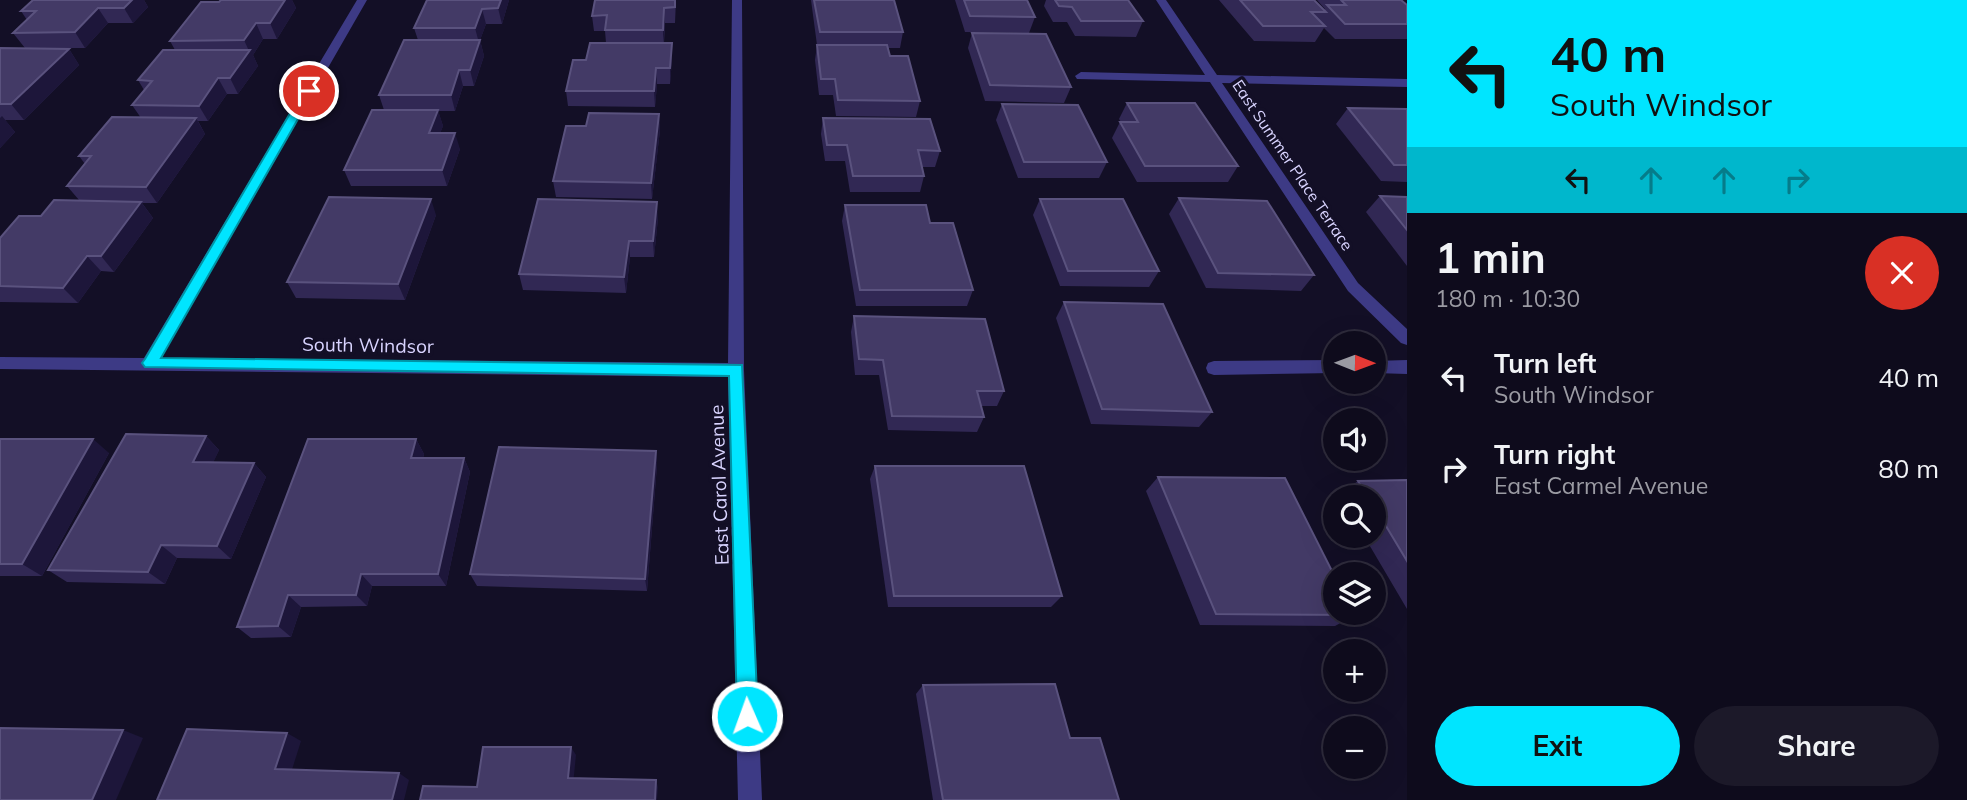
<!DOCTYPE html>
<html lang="en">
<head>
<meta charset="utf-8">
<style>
	:root { --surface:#0e0b1c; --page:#1c1929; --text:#f1f3f6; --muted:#9b9ba3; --line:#2e2b3b; --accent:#00e5ff }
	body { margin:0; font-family:Mulish,sans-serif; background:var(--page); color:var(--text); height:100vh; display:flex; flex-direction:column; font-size:26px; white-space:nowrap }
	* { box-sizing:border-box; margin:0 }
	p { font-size:23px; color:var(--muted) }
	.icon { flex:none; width:38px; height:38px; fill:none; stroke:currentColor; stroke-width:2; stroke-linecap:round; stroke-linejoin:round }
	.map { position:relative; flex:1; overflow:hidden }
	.details { display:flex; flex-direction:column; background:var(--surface); width:560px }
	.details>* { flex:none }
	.banner { background:#00e5ff; color:#111; overflow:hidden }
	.needle { width:46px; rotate:91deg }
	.buttons { position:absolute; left:1323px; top:331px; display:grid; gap:14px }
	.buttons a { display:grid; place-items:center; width:63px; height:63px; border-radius:50%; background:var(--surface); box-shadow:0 7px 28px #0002,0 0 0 2px var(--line); font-size:35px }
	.pin { position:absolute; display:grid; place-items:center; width:60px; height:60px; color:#fff; margin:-30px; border:4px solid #fff; border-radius:50%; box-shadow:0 2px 7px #0007 }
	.me { position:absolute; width:77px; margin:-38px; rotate:358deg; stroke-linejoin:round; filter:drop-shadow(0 0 5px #0008) }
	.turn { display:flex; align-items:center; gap:24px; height:147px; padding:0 28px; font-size:32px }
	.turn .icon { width:91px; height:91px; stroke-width:2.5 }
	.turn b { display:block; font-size:49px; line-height:60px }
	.lanes { display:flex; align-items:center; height:66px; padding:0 28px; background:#0003; justify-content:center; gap:35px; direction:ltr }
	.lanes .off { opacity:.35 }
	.round { display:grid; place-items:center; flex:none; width:74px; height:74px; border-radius:37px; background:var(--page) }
	.overview { display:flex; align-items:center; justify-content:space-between; height:119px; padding:0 28px }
	h1 { font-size:42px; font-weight:700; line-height:52px }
	.action { display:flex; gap:14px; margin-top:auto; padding:14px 28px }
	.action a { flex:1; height:80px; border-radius:42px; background:var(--accent); color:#111; font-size:28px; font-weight:700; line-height:80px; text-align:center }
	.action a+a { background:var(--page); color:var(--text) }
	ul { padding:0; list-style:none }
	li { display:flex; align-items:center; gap:21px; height:91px; padding:0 28px }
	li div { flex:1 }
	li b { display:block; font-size:26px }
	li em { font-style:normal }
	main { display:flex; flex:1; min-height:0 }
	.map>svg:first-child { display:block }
</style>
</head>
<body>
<main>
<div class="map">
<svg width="1407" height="800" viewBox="0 0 1407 800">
	<rect width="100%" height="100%" fill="#130f26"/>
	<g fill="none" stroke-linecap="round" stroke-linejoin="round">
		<g fill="#3d3a85" fill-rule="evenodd">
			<polygon points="1156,0 1166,0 1217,75 1407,79 1407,87 1222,83 1358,283 1407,329 1407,345 1401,343 1348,291 1210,82 1077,79 1075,76 1081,72 1205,75"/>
			<polygon points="1407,360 1407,374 1374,373 1374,361"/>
			<polygon points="1214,361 1335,360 1335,373 1214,375 1208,373 1206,368 1208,363"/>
		</g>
		<polygon fill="#3d3a85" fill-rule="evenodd" points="357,0 367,0 161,358 728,363 732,0 742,0 744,370 762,800 738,800 728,377 0,369 0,357 144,358"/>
	</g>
	<g fill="#312854">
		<polygon points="33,0 144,0 148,7 133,23 108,23 85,48 25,48 13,33 27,20 21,11"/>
		<polygon points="221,0 292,0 296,8 277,39 263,39 253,55 258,66 238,94 227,94 208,121 198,121 205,134 157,203 142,203 153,218 114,272 101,271 78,303 0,302 0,238 41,216 79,200 67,186 85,164 79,156 141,118 132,105 144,90 138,80 175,50 170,41"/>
		<polygon points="427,0 509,0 502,24 486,24 480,40 484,56 474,86 463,86 455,111 438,111 443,126 440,133 460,149 447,186 351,186 344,170 384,110 379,95 418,40 414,28"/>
		<polygon points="595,0 676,0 675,23 665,23 664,43 672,43 672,59 670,84 657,84 655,107 568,106 566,91 586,60 606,43 605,31 594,31 592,16"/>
		<polygon points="811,0 894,0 903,32 900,48 888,48 890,56 920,101 916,117 836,116 833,95 819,95 815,60 817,45"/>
		<polygon points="955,0 1027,0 1035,17 1029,33 965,32"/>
		<polygon points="1046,0 1128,0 1143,21 1136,37 1075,36 1067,22 1053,22 1044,6"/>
		<polygon points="1219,0 1314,0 1324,10 1325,9 1317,0 1401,0 1407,5 1407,39 1335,39 1324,28 1315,42 1254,41"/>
		<polygon points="972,33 1071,87 1064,103 985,101 968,48"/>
		<polygon points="0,48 69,49 79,65 24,120 5,120 15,132 0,148"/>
		<polygon points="1127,103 1238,166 1228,182 1137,182 1112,138 1120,122 1121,122 1119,119"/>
		<polygon points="1002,104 1107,162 1099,178 1018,178 996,120"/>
		<polygon points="1348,108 1407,109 1407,182 1381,181 1336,124"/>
		<polygon points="659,114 660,130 652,199 556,197 553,181 586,126"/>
		<polygon points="823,118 940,151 935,167 922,167 924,176 920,192 850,192 845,161 825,161 821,134"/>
		<polygon points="1380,196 1407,197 1407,266 1366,212"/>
		<polygon points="1179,198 1314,275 1301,291 1206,288 1169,214"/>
		<polygon points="1040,199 1159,271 1149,287 1060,286 1033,215"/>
		<polygon points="845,205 930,223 973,290 967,306 856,306 842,221"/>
		<polygon points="436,215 405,300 296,298 287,282"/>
		<polygon points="658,218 654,257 630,257 626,293 523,290 519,274"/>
		<polygon points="1064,302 1212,412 1199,427 1091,424 1056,318"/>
		<polygon points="854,316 1004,391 997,406 981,406 984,417 977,432 888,430 879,375 855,375 851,332"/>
		<polygon points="206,436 219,450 213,462 254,463 266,477 231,559 177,558 165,584 67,582 48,570"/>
		<polygon points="0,439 109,453 42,576 0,576"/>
		<polygon points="416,439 424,454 423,458 464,458 470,472 446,586 372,586 367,606 301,607 291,637 251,638 237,627"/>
		<polygon points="656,451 657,465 647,591 477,586 470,574"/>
		<polygon points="875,466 1062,596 1051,607 888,607 870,479"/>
		<polygon points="1158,477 1355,615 1335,626 1200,625 1146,491"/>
		<polygon points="1407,480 1407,609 1364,536 1374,536 1374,497 1342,497 1340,494 1358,481"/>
		<polygon points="923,685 1070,738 1119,800 933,800 916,694"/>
	</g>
	<g fill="#1d163a">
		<polygon points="132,0 144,0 148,7 133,23 124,8"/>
		<polygon points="285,0 292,0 296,8 277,39 270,23"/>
		<polygon points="501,0 509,0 502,24 498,8"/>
		<polygon points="98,8 108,23 85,48 75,32"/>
		<polygon points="664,8 665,23 663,45 663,30"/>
		<polygon points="482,9 486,24 479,43 475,28"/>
		<polygon points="256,23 263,39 253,55 258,66 238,94 230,78 249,51 244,40"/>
		<polygon points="480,40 484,56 474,86 470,70"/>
		<polygon points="672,43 672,59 670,84 670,68"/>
		<polygon points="69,49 79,65 24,120 11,104"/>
		<polygon points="656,68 657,84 655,107 654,91"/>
		<polygon points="459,70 463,86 455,111 451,95"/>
		<polygon points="218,78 227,94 208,121 199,106"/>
		<polygon points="438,110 443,126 434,149 429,133"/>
		<polygon points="659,114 660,130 652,199 651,183"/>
		<polygon points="2,116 15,132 0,148 0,118"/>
		<polygon points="196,118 205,134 157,203 146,187"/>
		<polygon points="455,133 460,149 447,186 442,170"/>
		<polygon points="431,199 436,215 405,300 398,284"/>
		<polygon points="141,202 153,218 114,272 101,256"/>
		<polygon points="657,202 658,218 654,257 653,241"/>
		<polygon points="629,241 630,257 626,293 624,277"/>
		<polygon points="87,256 101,271 78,303 63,288"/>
		<polygon points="206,436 219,450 207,476 193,462"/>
		<polygon points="93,439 109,453 42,576 22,564"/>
		<polygon points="416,439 424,454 419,472 411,458"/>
		<polygon points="656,451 657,465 647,591 645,579"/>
		<polygon points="464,458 470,472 446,586 438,574"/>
		<polygon points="254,463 266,477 231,559 217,546"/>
		<polygon points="161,545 177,558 165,584 148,572"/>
		<polygon points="361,574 372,586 367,606 356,595"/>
		<polygon points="288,595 301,607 291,637 278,626"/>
		<polygon points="123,730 143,738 116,800 92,800"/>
		<polygon points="287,733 301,741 290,776 275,769"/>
		<polygon points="571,747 576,755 573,785 568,778"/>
		<polygon points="399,773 409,780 404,800 392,800"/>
		<polygon points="656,780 658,787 657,800 655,800"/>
	</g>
	<g fill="#433a66" stroke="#5a527e" stroke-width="2">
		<polygon points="33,0 132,0 124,8 98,8 75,32 13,33 36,11 21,11"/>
		<polygon points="221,0 285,0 270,23 256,23 244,40 170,41 201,2 219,2"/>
		<polygon points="427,0 501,0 498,8 482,9 475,28 414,28"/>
		<polygon points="595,0 675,0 675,7 664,8 663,30 605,30 607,15 592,16"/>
		<polygon points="814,0 894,0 903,32 820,32"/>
		<polygon points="964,0 1027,0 1035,17 970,16"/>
		<polygon points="1055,0 1128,0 1143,21 1081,21 1072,7 1059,6"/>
		<polygon points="1240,0 1314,0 1326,12 1311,12 1325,26 1263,26"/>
		<polygon points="1341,0 1401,0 1407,5 1407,24 1345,24 1327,5 1346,5"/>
		<polygon points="972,33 1046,34 1071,87 990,85"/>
		<polygon points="404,40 480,40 470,70 459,70 451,95 379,95"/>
		<polygon points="590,43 672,43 670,68 656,68 654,91 566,91 573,60 586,60"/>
		<polygon points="817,45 887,45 890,56 908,56 920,101 838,100 835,79 821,79"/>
		<polygon points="0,48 69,49 11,104 0,104"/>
		<polygon points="163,50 250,50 230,78 218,78 199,106 132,105 152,81 138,80"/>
		<polygon points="1127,103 1195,103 1238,166 1145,166 1120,122 1138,122"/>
		<polygon points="1002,104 1078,105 1107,162 1024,162"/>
		<polygon points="1348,108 1407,109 1407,165 1394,165"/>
		<polygon points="372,110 438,110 429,133 455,133 442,170 344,170"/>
		<polygon points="589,113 659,114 651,183 553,181 566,126 586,126"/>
		<polygon points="112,117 196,118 146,187 67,186 91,156 79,156"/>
		<polygon points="823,118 930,119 940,151 918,150 924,176 853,176 847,145 827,145"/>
		<polygon points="1380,196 1407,197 1407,230"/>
		<polygon points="329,197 431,199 398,284 287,282"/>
		<polygon points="1179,198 1267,201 1314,275 1218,273"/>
		<polygon points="538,199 657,202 653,241 629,241 624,277 519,274"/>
		<polygon points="1040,199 1123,199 1159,271 1068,271"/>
		<polygon points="54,200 141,202 101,256 87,256 63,288 0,286 0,238 19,216 41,216"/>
		<polygon points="845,205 926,205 930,223 953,223 973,290 860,290"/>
		<polygon points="1064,302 1163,304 1212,412 1102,409"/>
		<polygon points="854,316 985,319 1004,391 977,391 984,417 892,416 883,360 859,359"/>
		<polygon points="126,434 206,436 193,462 254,463 217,546 161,545 148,572 48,570"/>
		<polygon points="0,439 93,439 22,564 0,564"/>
		<polygon points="308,439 416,439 411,458 464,458 438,574 361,574 356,595 288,595 278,626 237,627"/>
		<polygon points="499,447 656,451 645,579 470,574"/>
		<polygon points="875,466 1024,466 1062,596 894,596"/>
		<polygon points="1158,477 1285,478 1335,577 1335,612 1353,612 1355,615 1216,614"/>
		<polygon points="1407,480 1407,561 1374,506 1374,497 1368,497 1358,481"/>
		<polygon points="1055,684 1070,738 1100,738 1119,800 943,800 923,685"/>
		<polygon points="0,728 123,730 92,800 0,800"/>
		<polygon points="187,729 287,733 275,769 399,773 392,800 157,800"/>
		<polygon points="483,747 571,747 568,778 656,780 655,800 420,800 423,786 477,787"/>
	</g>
	<polygon fill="#00e5ff" stroke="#0095a6" stroke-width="2" points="305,88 314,91 161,358 742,365 758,716 755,723 747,726 740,723 737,716 729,376 145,367 142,363 145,359"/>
	<g text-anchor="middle" stroke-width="7" stroke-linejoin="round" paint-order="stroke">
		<g font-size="16" fill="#d9d4ff" stroke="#130f26">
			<text transform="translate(1293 165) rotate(56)" y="6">East Summer Place Terrace</text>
		</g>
		<g font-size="19" fill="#d9d4ff" stroke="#130f26">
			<text transform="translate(368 345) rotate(1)" y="7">South Windsor</text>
			<text transform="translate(719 485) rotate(-92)" y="7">East Carol Avenue</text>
		</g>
	</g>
</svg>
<div class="buttons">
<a><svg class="needle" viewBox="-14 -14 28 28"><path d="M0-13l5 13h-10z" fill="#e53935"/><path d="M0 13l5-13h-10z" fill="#9b9ba3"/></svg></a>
<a><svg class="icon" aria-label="sound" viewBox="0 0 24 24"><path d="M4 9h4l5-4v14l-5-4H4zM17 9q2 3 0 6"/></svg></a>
<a><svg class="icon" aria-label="search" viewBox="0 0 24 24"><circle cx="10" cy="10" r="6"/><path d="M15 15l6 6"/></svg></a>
<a><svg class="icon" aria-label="layers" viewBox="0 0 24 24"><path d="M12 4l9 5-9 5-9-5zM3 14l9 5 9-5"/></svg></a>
<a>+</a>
<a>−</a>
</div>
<div class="pin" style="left:309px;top:91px;background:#d93025"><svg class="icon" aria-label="arrive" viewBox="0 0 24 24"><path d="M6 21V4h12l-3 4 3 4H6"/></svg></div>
<svg class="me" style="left:747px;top:716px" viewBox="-20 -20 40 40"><circle r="17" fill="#00e5ff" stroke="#fff" stroke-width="3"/><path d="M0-11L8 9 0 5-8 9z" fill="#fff"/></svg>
</div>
<section class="details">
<div class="banner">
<div class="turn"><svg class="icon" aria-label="left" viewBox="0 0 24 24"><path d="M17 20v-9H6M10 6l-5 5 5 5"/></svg><div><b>40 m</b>South Windsor</div></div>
<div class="lanes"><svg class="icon" aria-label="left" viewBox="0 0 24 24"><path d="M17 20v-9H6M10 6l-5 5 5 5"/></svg><svg class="icon off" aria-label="ahead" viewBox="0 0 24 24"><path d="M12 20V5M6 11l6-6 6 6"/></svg><svg class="icon off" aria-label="ahead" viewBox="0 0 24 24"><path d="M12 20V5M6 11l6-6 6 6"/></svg><svg class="icon off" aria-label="right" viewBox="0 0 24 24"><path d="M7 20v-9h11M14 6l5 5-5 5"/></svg></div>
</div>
<div class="overview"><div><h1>1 min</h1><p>180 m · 10:30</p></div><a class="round" style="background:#d93025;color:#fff"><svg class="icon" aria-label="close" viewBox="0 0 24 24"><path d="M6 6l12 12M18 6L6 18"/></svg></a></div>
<ul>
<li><svg class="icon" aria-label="left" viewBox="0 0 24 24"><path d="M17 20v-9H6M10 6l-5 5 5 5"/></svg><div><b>Turn left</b><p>South Windsor</p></div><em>40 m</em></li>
<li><svg class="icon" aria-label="right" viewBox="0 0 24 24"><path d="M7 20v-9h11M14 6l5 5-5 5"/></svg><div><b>Turn right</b><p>East Carmel Avenue</p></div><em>80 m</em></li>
</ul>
<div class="action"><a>Exit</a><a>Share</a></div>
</section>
</main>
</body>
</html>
